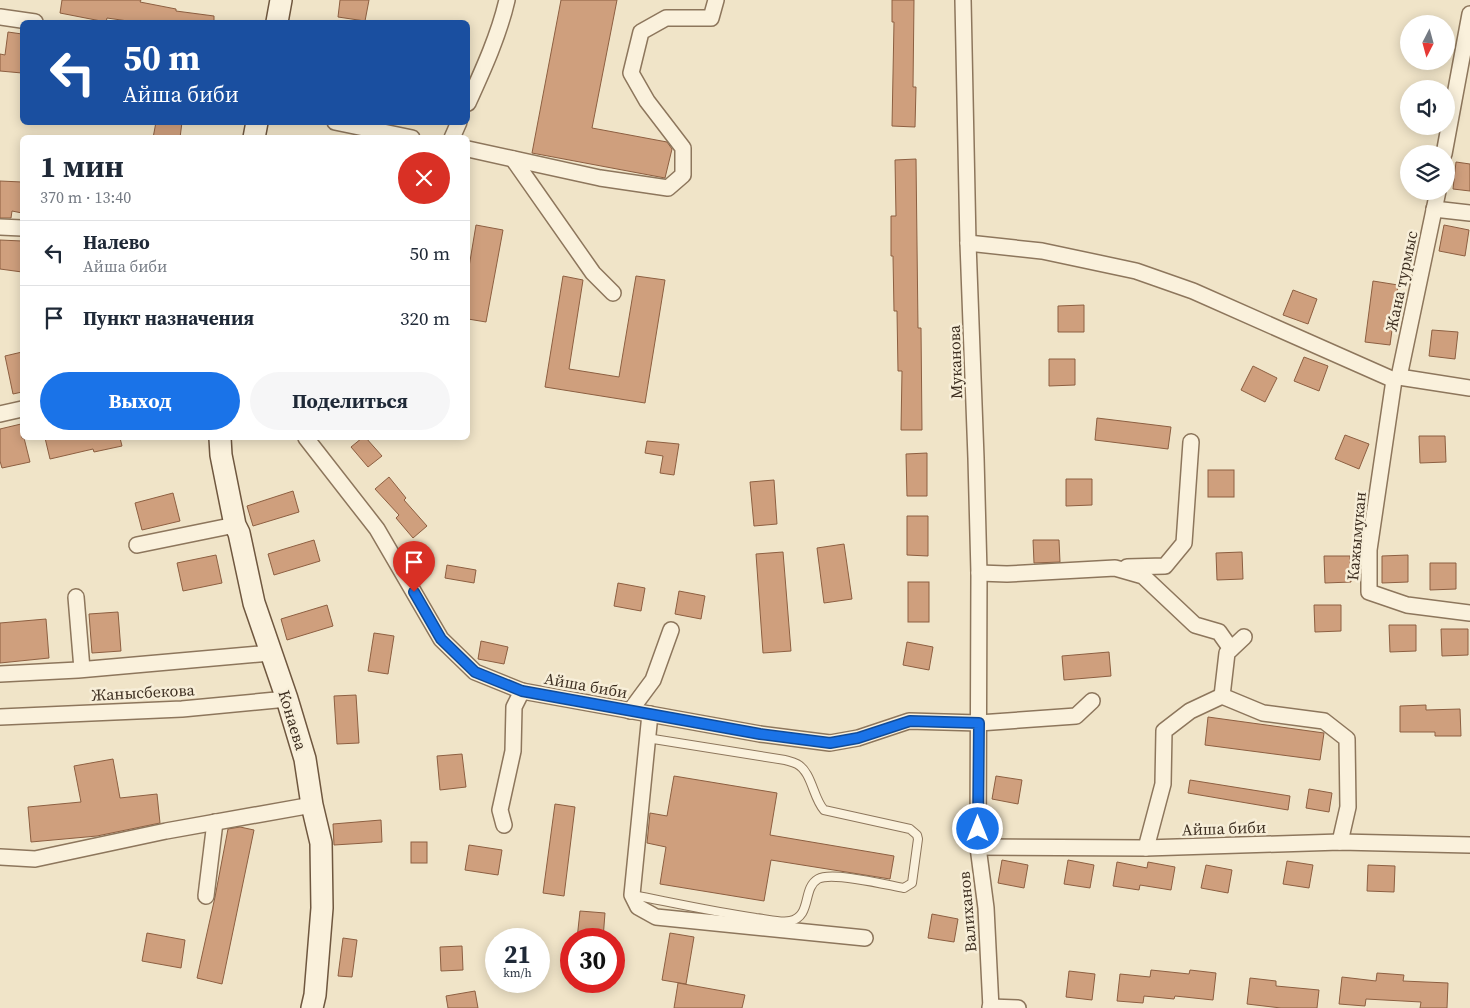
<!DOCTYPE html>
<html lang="ru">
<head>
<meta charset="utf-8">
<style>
	:root { --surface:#fff; --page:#f6f6f7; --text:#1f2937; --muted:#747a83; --line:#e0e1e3; --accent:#1a73e8 }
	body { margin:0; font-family:"Source Serif 4",serif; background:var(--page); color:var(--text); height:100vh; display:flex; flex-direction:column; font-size:19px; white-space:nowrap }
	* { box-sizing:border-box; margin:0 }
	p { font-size:16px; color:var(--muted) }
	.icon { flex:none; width:28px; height:28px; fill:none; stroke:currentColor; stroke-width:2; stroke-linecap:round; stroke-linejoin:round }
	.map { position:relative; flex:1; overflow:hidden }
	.panel { position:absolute; left:20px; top:135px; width:450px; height:305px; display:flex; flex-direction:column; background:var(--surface); border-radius:8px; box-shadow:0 2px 12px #0003 }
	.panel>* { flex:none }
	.banner { position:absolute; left:20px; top:20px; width:450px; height:105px; border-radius:8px; box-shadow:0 2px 12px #0003; background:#1a4fa0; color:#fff; overflow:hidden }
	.needle { width:32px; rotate:186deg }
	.buttons { position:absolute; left:1400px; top:15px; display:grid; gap:10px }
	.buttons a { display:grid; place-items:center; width:55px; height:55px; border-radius:50%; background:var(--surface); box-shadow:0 2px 12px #0003; font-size:25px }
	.speed { position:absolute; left:485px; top:928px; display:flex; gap:10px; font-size:25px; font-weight:700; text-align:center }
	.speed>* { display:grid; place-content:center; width:65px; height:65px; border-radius:50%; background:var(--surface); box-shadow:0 2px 12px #0003; line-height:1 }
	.speed small { font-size:12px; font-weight:400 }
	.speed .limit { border:8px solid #d22; background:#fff; color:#111 }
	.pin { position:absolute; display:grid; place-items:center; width:42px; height:42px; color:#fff; margin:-51px -21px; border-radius:50% 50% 50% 0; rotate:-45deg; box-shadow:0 0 5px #0007 }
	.pin .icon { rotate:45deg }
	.me { position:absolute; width:55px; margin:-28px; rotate:0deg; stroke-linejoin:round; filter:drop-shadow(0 0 4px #0008) }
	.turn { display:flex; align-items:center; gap:18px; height:105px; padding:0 20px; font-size:22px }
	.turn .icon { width:65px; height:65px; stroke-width:2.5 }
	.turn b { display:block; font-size:35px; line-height:42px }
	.round { display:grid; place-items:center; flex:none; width:52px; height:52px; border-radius:26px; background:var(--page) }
	.headline { display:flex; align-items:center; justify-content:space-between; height:85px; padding:0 20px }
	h1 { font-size:30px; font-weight:700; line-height:38px }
	.action { display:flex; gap:10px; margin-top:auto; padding:10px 20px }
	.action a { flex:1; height:58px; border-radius:30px; background:var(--accent); color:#fff; font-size:20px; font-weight:700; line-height:58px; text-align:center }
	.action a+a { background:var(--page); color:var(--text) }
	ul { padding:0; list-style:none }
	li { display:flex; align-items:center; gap:15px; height:65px; padding:0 20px; border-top:1px solid var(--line) }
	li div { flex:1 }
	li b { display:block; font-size:19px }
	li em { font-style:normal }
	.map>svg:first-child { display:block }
</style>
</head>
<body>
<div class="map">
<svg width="1470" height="1008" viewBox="0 0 1470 1008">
	<rect width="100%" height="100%" fill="#f0e4c8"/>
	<g fill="#cf9f7d" stroke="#8d5f41">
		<polygon points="62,0 141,0 140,2 176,9 176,11 214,16 214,22 135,22 107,18 106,22 60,13"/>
		<polygon points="340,0 369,0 365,21 338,17"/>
		<polygon points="561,0 617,0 592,128 667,142 672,149 665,178 532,153"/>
		<polygon points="892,0 914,0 913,87 916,87 915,127 892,126 894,22 892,22"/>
		<polygon points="8,32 22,34 22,73 0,71 0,54 5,55"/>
		<polygon points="156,122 182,122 180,138 153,138"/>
		<polygon points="916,159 918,328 921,328 922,430 901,430 902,371 898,371 897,311 894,311 893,256 891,256 891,216 896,216 895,160"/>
		<polygon points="1456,162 1470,164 1470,191 1453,189"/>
		<polygon points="0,181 22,182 22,213 12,211 11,218 0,218"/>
		<polygon points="476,225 503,230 486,322 468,319 468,273"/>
		<polygon points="1444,225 1469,230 1465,256 1439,251"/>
		<polygon points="0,240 22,241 22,272 0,269"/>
		<polygon points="563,276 583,280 569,369 619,377 636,276 665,280 645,403 545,387"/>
		<polygon points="1373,281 1398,285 1390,345 1365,342"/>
		<polygon points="1293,290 1317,299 1308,324 1283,315"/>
		<polygon points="1084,305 1084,332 1058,332 1058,306"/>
		<polygon points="1432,330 1458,332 1455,359 1429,356"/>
		<polygon points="22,352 22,392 13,394 5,356"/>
		<polygon points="1304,357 1328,366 1319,391 1294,381"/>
		<polygon points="1049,359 1075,359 1075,385 1049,386"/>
		<polygon points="1253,366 1277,378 1265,402 1241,390"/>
		<polygon points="1097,418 1171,427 1168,449 1095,440"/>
		<polygon points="21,424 22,438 24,438 30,462 2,468 0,461 0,429"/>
		<polygon points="1345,435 1369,444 1359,469 1335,459"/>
		<polygon points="1419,436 1445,436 1446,462 1420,463"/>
		<polygon points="45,438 120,438 122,446 94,452 93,449 50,459"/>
		<polygon points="362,438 366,438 382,456 368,467 351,447"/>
		<polygon points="647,441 679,444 674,475 660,473 663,456 645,453"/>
		<polygon points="927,453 927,496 907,496 906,454"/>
		<rect x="1208" y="470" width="26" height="27"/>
		<polygon points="389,477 406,498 404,500 427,526 413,538 396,518 399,515 375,489"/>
		<polygon points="1066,479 1092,479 1092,505 1066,506"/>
		<polygon points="774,480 777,524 754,526 750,482"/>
		<polygon points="293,491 299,512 253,526 247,506"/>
		<polygon points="173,493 180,521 142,530 135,503"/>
		<polygon points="907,516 928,516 928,556 907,555"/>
		<polygon points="314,540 320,561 274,575 268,554"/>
		<polygon points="1033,540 1059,540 1060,562 1034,563"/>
		<polygon points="844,544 852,599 824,603 817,548"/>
		<polygon points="783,552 791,651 763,653 756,554"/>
		<polygon points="1242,552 1243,579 1217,580 1216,553"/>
		<polygon points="216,555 222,583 183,591 177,563"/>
		<polygon points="1408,555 1408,582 1382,583 1382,556"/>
		<polygon points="1324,556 1350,556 1351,582 1325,583"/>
		<polygon points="1430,563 1456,563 1456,589 1430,590"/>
		<polygon points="447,565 476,570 474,583 445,578"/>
		<rect x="908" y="582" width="21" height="40"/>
		<polygon points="618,583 645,588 641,611 614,606"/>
		<polygon points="679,591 705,596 701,619 675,614"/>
		<polygon points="327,605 333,626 287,640 281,619"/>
		<polygon points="1314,605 1341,605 1341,631 1315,632"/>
		<polygon points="118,612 121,651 92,653 89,614"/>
		<polygon points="46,619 49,658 0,663 0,623"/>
		<polygon points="1389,625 1416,625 1416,651 1390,652"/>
		<polygon points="1441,629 1468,629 1468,655 1442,656"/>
		<polygon points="374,633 394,636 388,674 368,671"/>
		<polygon points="481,641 508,647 504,664 478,659"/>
		<polygon points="907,642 933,647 929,670 903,665"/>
		<polygon points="1109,652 1111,676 1064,680 1062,656"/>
		<polygon points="356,695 359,743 337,744 334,696"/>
		<polygon points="1426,705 1426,710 1460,709 1461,736 1435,736 1435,732 1400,732 1400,706"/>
		<polygon points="1208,717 1324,733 1320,760 1205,745"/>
		<polygon points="462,754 466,787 440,790 437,756"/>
		<polygon points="113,759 120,798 157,794 160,823 97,836 31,842 28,807 81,802 74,766"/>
		<polygon points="674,776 777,793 770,835 894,856 890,879 771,860 764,901 660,884 666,847 647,843 650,813 667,816"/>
		<polygon points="996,776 1022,780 1018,804 992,799"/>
		<polygon points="1190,780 1290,796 1288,810 1188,793"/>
		<polygon points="1309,789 1332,793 1329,812 1306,808"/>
		<polygon points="555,804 575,807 564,896 543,893"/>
		<polygon points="381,820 382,842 334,845 333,824"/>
		<polygon points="240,827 254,830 222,984 197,978 215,897 228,829"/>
		<rect x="411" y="842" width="16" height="21"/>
		<polygon points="469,845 502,850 498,875 465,870"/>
		<polygon points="1002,860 1028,865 1024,888 998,883"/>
		<polygon points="1068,860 1094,865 1090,888 1064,884"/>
		<polygon points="1287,861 1313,865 1309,888 1283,884"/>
		<polygon points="1117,862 1147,868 1148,862 1175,867 1171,890 1140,885 1139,890 1113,886"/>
		<polygon points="1206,865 1232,870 1228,893 1201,888"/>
		<polygon points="1368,865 1395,866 1394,892 1367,891"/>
		<polygon points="580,911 605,913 603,939 577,939"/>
		<polygon points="932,914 958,919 954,942 928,938"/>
		<polygon points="147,933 185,940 181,968 142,961"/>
		<polygon points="670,933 694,937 686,984 662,980"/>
		<polygon points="343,938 357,940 352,977 338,976"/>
		<polygon points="462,946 463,970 441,971 440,947"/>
		<polygon points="1151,970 1189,974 1190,970 1216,973 1213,1000 1175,996 1174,999 1144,996 1143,1003 1117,1001 1120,974 1150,977"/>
		<polygon points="1069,971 1095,974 1092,1000 1066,997"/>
		<polygon points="1377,973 1404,975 1403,981 1448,983 1447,1008 1420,1008 1421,1002 1366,999 1365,1006 1339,1004 1342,977 1376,981"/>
		<polygon points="1250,978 1276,981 1276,986 1319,990 1317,1008 1281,1008 1247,1004"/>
		<polygon points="678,983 745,995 742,1008 674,1008"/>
		<polygon points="475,991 478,1008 448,1008 446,996"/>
	</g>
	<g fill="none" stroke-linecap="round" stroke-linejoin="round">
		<g stroke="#8d765c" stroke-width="10">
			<path id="lane" d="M633,895C674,903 715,912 756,918C767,919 780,923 790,921C812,917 802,888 818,879C832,871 887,885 904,888L912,883L918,839L917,835L910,829L824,810C813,798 812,772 797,764C793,762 788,761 785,760L647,738"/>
		</g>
		<g stroke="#8d765c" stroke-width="18">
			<g id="street">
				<polyline points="963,0 968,243 976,458 979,573 978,847 986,908 991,1008"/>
				<polyline points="0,17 35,22"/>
				<path d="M468,103C483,70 499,35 507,0"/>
				<polyline points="335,122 412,138"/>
				<polyline points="452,138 459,122"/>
				<polyline points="468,149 600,178 668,188 683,175 683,148 647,101 631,73 641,32 666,18 711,18 716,0"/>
				<polyline points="1444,154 1470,14"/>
				<polyline points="513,159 593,273 613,293"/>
				<polyline points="1434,209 1470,213"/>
				<polyline points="0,227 22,228"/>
				<polyline points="968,243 1042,251 1136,271 1193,291 1394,380 1399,377 1470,388"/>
				<polyline points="1399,377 1438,191"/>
				<polyline points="1394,380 1369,550 1369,592 1407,605 1470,613"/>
				<polyline points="0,414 22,409"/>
				<polyline points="306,438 377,529 441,639 475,672 522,691 760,734 830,743 858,738 909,721 979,723 1076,716 1092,701"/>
				<polyline points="137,545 235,525"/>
				<polyline points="1127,567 1165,566 1184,543 1191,442"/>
				<polyline points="979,573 1007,574 1115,568 1143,576 1195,625 1219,632 1231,649"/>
				<polyline points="76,597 82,669"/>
				<polyline points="1244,637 1227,653 1222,696 1263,713 1324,721 1347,739 1348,807 1340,842"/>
				<polyline points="0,674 78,670 270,653"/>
				<polyline points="630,711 653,680 671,630"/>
				<polyline points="650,714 632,895 638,907 656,917 865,938"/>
				<polyline points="0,717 182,709 287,699"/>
				<polyline points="504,825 500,810 513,751 514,707 522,691"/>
				<polyline points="978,847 1146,848 1340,842 1470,845"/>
				<polyline points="1146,848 1163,784 1164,731 1190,711 1222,696"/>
				<polyline points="0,857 35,859 166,831 312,805"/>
				<polyline points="206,896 215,822"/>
				<polyline points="990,1007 1018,1008"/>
			</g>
		</g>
		<g stroke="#6f573f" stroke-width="24">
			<g id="secondary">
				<polyline points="277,22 281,0"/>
				<polyline points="254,138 257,122"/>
				<polyline points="220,438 221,455 235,525 239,533 254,603 287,699 305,759 312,805 321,843 322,908 315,995 312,1008"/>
			</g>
		</g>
		<use href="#lane" stroke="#faf1dc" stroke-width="8"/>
		<use href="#street" stroke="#faf1dc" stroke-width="15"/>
		<use href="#secondary" stroke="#faf1dc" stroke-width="21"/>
	</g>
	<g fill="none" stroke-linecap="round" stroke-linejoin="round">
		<g stroke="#114b97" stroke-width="12">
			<polyline id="route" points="414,592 441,639 475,672 522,691 760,734 830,743 858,738 910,721 979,723 978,829"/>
		</g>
		<use href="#route" stroke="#1a73e8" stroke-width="9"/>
	</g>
	<g text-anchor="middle" stroke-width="5" stroke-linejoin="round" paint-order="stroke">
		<g font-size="16" fill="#3d2e20" stroke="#f7eed8">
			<text transform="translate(1401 281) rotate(-78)" y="6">Жана турмыс</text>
			<text transform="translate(955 362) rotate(-92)" y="6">Муканова</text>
			<text transform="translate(1356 536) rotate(-85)" y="6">Кажымукан</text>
			<text transform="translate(586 685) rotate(10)" y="6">Айша биби</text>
			<text transform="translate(143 692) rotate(-3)" y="6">Жанысбекова</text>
			<text transform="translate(293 720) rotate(73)" y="6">Конаева</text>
			<text transform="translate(1224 828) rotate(-2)" y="6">Айша биби</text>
			<text transform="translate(967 912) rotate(-95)" y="6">Валиханов</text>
		</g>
	</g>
</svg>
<div class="buttons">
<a><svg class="needle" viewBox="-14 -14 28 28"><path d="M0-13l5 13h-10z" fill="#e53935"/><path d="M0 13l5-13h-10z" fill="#747a83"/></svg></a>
<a><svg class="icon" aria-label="sound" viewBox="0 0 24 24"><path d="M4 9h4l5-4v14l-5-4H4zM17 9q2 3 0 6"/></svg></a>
<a><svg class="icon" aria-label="layers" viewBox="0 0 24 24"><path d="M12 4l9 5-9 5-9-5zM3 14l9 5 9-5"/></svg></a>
</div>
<div class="speed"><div>21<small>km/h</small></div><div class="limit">30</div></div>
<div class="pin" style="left:414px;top:592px;background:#d93025"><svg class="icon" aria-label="arrive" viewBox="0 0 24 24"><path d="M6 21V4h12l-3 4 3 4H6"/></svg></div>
<svg class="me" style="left:978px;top:829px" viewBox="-20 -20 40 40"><circle r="17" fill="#1a73e8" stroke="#fff" stroke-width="3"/><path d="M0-11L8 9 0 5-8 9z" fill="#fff"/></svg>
<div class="banner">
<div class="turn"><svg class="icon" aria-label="left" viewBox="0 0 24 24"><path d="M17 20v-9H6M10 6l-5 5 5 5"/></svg><div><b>50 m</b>Айша биби</div></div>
</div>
<section class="panel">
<div class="headline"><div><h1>1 мин</h1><p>370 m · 13:40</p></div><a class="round" style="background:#d93025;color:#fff"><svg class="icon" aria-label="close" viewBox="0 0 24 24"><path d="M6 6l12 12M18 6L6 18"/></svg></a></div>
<ul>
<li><svg class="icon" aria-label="left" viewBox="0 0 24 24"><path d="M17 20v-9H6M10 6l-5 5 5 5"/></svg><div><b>Налево</b><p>Айша биби</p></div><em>50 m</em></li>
<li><svg class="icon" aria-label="arrive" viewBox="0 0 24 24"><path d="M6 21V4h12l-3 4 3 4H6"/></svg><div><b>Пункт назначения</b></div><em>320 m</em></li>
</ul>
<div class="action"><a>Выход</a><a>Поделиться</a></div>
</section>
</div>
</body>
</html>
